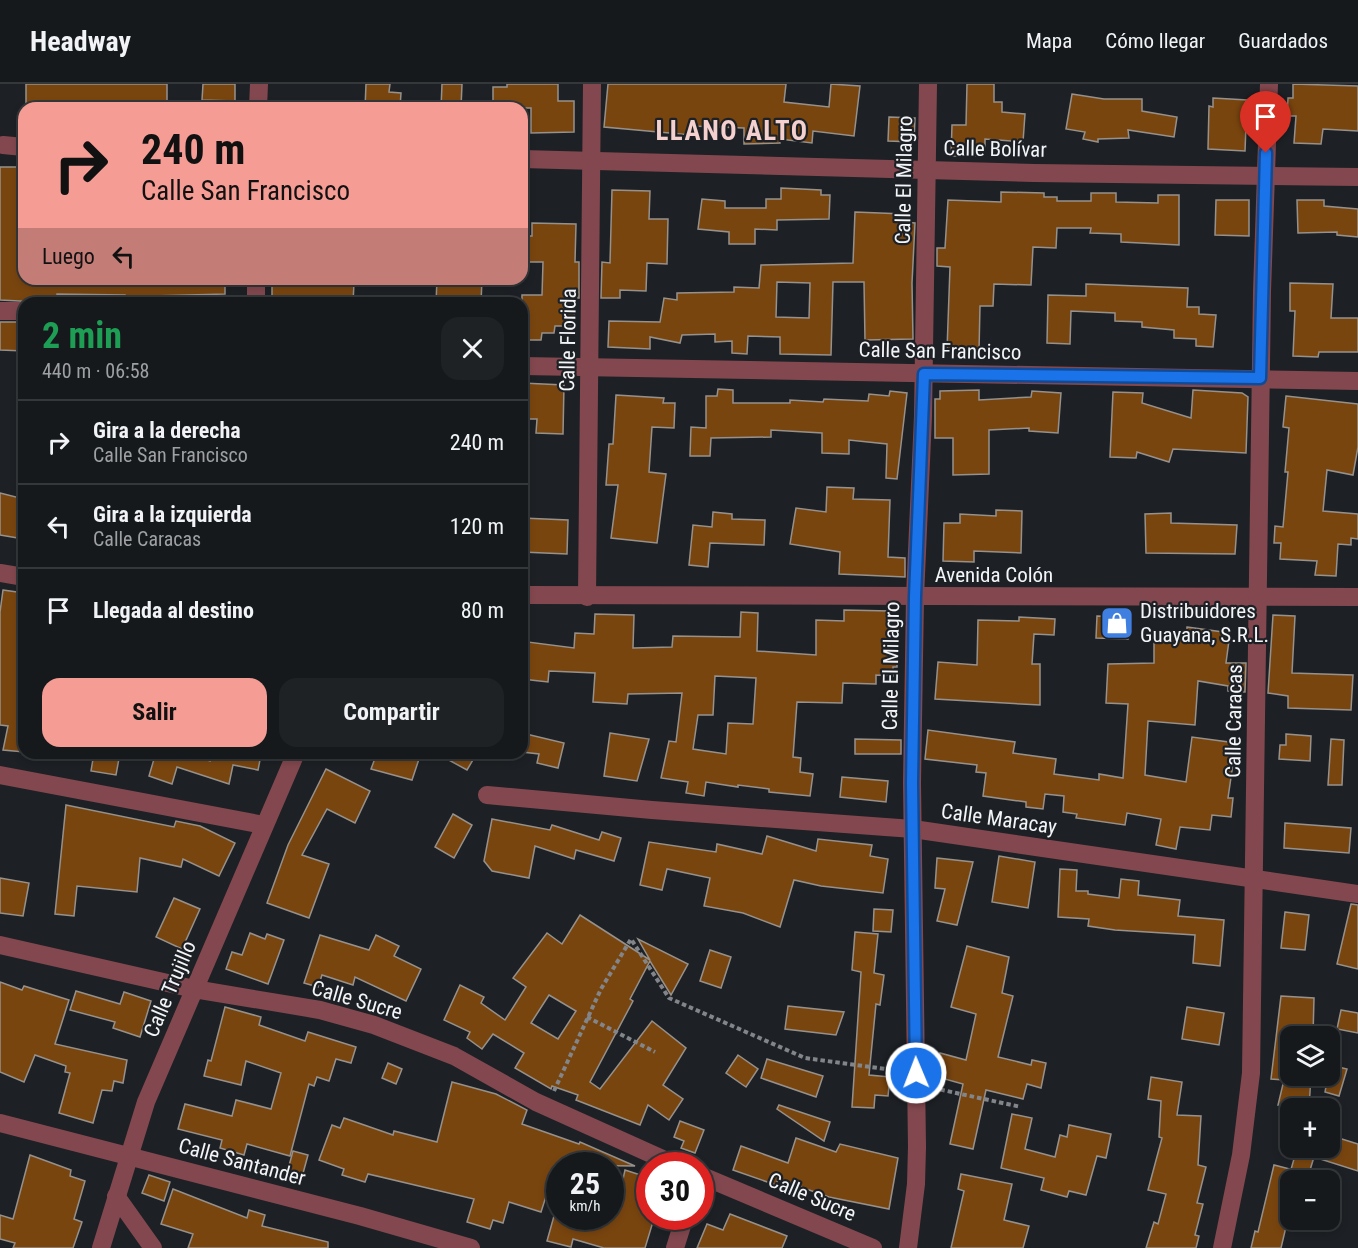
<!DOCTYPE html>
<html lang="es">
<head>
<meta charset="utf-8">
<style>
	:root { --surface:#16191c; --page:#1f2225; --text:#f1f3f6; --muted:#9ea0a3; --line:#35383b; --accent:#f59c95 }
	body { margin:0; font-family:"Roboto Condensed",sans-serif; background:var(--page); color:var(--text); height:100vh; display:flex; flex-direction:column; font-size:22px; white-space:nowrap }
	* { box-sizing:border-box; margin:0 }
	p { font-size:20px; color:var(--muted) }
	.icon { flex:none; width:33px; height:33px; fill:none; stroke:currentColor; stroke-width:2; stroke-linecap:round; stroke-linejoin:round }
	.map { position:relative; flex:1; overflow:hidden }
	.drawer { position:absolute; left:18px; top:213px; width:510px; height:462px; display:flex; flex-direction:column; background:var(--surface); border-radius:18px; box-shadow:0 3px 9px #0003,0 0 0 2px var(--line) }
	.drawer>* { flex:none }
	.hud { position:absolute; left:18px; top:18px; width:510px; height:183px; border-radius:18px; box-shadow:0 3px 9px #0003,0 0 0 2px var(--line); background:#f59c95; color:#111; overflow:hidden }
	.tools { position:absolute; left:1280px; top:942px; display:grid; gap:12px }
	.tools a { display:grid; place-items:center; width:60px; height:60px; border-radius:12px; background:var(--surface); box-shadow:0 3px 9px #0003,0 0 0 2px var(--line); font-size:30px }
	.speed { position:absolute; left:546px; top:1068px; display:flex; gap:12px; font-size:30px; font-weight:700; text-align:center }
	.speed>* { display:grid; place-content:center; width:78px; height:78px; border-radius:50%; background:var(--surface); box-shadow:0 3px 9px #0003,0 0 0 2px var(--line); line-height:1 }
	.speed small { font-size:15px; font-weight:400 }
	.speed .limit { border:9px solid #d22; background:#fff; color:#111 }
	.pin { position:absolute; display:grid; place-items:center; width:51px; height:51px; color:#fff; margin:-62px -26px; border-radius:50% 50% 50% 0; rotate:-45deg; box-shadow:0 0 6px #0007 }
	.pin .icon { rotate:45deg }
	.me { position:absolute; width:66px; margin:-33px; rotate:359deg; stroke-linejoin:round; filter:drop-shadow(0 0 4px #0008) }
	.turn { display:flex; align-items:center; gap:21px; height:126px; padding:0 24px; font-size:27px }
	.turn .icon { width:78px; height:78px; stroke-width:2.5 }
	.turn b { display:block; font-size:42px; line-height:51px }
	.then { display:flex; align-items:center; height:57px; padding:0 24px; background:#0003; gap:12px; font-size:22px }
	.round { display:grid; place-items:center; flex:none; width:63px; height:63px; border-radius:18px; background:var(--page) }
	.summary { display:flex; align-items:center; justify-content:space-between; height:102px; padding:0 24px }
	h1 { font-size:36px; font-weight:700; line-height:45px; color:#1e9e55 }
	.cta { display:flex; gap:12px; margin-top:auto; padding:12px 24px }
	.cta a { flex:1; height:69px; border-radius:18px; background:var(--accent); color:#111; font-size:24px; font-weight:700; line-height:69px; text-align:center }
	.cta a+a { background:var(--page); color:var(--text) }
	ul { padding:0; list-style:none }
	li { display:flex; align-items:center; gap:18px; height:84px; padding:0 24px; border-top:2px solid var(--line) }
	li div { flex:1 }
	li b { display:block; font-size:22px }
	li em { font-style:normal }
	header { display:flex; align-items:center; gap:36px; box-sizing:border-box; height:84px; padding:0 30px; background:var(--surface); border-bottom:2px solid var(--line) }
	header strong { font-size:28px }
	nav { display:flex; gap:33px; margin-inline-start:auto; font-size:21px }
	.map>svg:first-child { display:block }
</style>
</head>
<body>
<header>
<strong>Headway</strong>
<nav><a>Mapa</a><a>Cómo llegar</a><a>Guardados</a></nav>
</header>
<div class="map">
<svg width="1358" height="1164" viewBox="0 0 1358 1164">
	<rect width="100%" height="100%" fill="#1d2125"/>
	<g fill="#79450f" stroke="#96918c" stroke-width="1.5" fill-rule="evenodd">
		<rect x="26" y="0" width="141" height="24"/>
		<polygon points="203,0 235,0 235,17 202,16"/>
		<polygon points="366,0 390,0 389,8 401,9 400,24 365,24"/>
		<polygon points="442,0 462,0 461,24 441,24"/>
		<polygon points="507,0 558,0 558,17 574,17 574,48 531,49 531,24 493,24 493,3 507,3"/>
		<polygon points="608,0 786,0 784,18 829,23 831,0 860,2 854,52 813,47 812,59 780,55 780,59 744,60 744,44 692,42 691,51 604,43"/>
		<polygon points="967,0 994,0 994,18 1002,18 1002,28 1025,30 1023,58 985,55 985,63 975,62 975,72 951,72 952,41 966,41"/>
		<polygon points="1293,0 1358,2 1358,47 1323,45 1321,60 1294,59 1296,32 1287,32 1288,14 1293,14"/>
		<polygon points="1072,10 1104,15 1142,15 1142,27 1177,33 1174,53 1128,46 1129,54 1098,55 1098,58 1083,55 1085,48 1066,45"/>
		<polygon points="1213,14 1247,16 1245,67 1208,65 1209,22 1213,23"/>
		<polygon points="889,33 915,34 914,58 888,57"/>
		<polygon points="0,83 24,83 24,195 225,195 225,210 152,212 151,219 125,219 125,211 57,210 57,219 0,216"/>
		<polygon points="781,104 821,106 821,111 830,111 829,135 777,136 777,146 755,145 755,160 729,160 729,148 698,145 702,115 725,117 725,124 766,124 766,115 781,115"/>
		<polygon points="612,106 650,107 649,135 668,135 667,180 647,179 646,207 620,206 620,214 601,214 602,178 610,179"/>
		<polygon points="1001,108 1044,109 1044,113 1057,113 1057,117 1091,117 1091,109 1116,109 1116,118 1158,119 1158,111 1179,111 1179,161 1121,158 1121,150 1090,149 1091,144 1057,144 1056,164 1033,163 1031,201 994,200 993,222 980,222 979,267 947,266 950,183 937,182 937,164 945,164 948,116 1001,118"/>
		<polygon points="1216,116 1249,116 1249,152 1215,151"/>
		<polygon points="1297,116 1324,116 1324,122 1358,125 1358,153 1337,151 1337,148 1298,149"/>
		<path d="M855,128L904,130V138L915,139L912,199L913,255L865,256L864,198H833L831,271L780,270V253L748,252L747,270L732,269V257L715,258V250L682,251L680,259L650,253V265L608,263L609,237L660,238L664,214L677,216V209L734,208V203L759,204L761,181L853,179ZM777,198L810,199L809,234L776,233Z"/>
		<polygon points="532,139 576,140 575,178 579,178 579,214 575,214 574,242 555,242 554,249 542,249 541,256 522,256 522,211 542,211 543,178 522,178 522,152 532,152"/>
		<polygon points="272,195 354,199 353,219 272,219"/>
		<polygon points="437,195 482,195 481,219 436,219"/>
		<polygon points="1290,199 1333,200 1331,234 1358,234 1358,268 1319,268 1318,273 1293,272 1295,227 1290,227"/>
		<polygon points="1086,200 1188,204 1187,223 1199,223 1199,230 1216,231 1213,263 1196,262 1196,255 1174,254 1174,246 1142,243 1142,238 1115,237 1115,229 1071,227 1070,260 1047,259 1048,211 1086,212"/>
		<polygon points="0,238 24,238 24,267 0,266"/>
		<polygon points="522,299 564,301 563,350 536,349 537,335 522,335"/>
		<polygon points="718,305 733,306 733,319 790,319 790,316 823,318 824,315 868,317 869,310 889,312 890,307 907,309 897,395 886,394 887,360 849,356 849,370 822,369 822,349 771,346 771,353 711,354 710,372 690,372 691,343 706,344 706,312 717,312"/>
		<polygon points="979,306 979,316 1031,313 1032,307 1061,309 1058,349 1029,347 1029,344 989,346 989,390 953,391 953,354 935,354 935,315 940,315 940,307"/>
		<polygon points="1193,306 1242,309 1248,313 1246,369 1173,365 1169,378 1137,368 1136,374 1110,373 1113,308 1143,309 1142,319 1191,334"/>
		<polygon points="616,311 664,314 663,319 675,319 674,344 652,343 649,388 666,390 657,459 611,454 618,401 606,401 609,360 613,360"/>
		<polygon points="1286,312 1358,320 1358,363 1353,391 1327,386 1323,427 1358,430 1358,455 1351,454 1351,461 1338,460 1336,492 1315,491 1317,477 1280,475 1281,459 1274,459 1275,442 1283,443 1288,388 1285,388 1289,344 1283,343"/>
		<polygon points="827,403 854,404 853,415 890,416 888,473 905,474 905,493 839,490 840,468 790,460 796,424 826,428"/>
		<polygon points="0,409 24,415 24,455 0,451"/>
		<polygon points="996,426 1022,427 1021,469 974,467 974,478 943,477 944,439 960,439 960,430 996,432"/>
		<polygon points="713,428 732,430 732,435 765,436 764,461 710,459 708,483 689,481 693,441 712,443"/>
		<polygon points="1171,429 1171,439 1237,441 1235,470 1146,469 1145,430"/>
		<polygon points="522,434 568,436 567,470 522,468"/>
		<polygon points="3,506 24,509 19,564 24,564 24,668 3,666 8,642 0,641 0,528"/>
		<path d="M844,526L891,527L898,534L897,583H893V592L876,591V600L843,599L842,619L797,618L793,673L801,674L800,688L813,690L810,712L769,708V705L738,701V703L706,698L704,712L686,709L688,698L661,694L669,657L676,658L682,609L628,610L627,620L593,618L595,589L549,587L548,598L522,595V577L526,578L528,558L574,564L575,549L594,550L595,530L634,531L633,564L672,563L673,552L740,553L741,528L758,529L757,567L816,571V536L844,537ZM715,592L756,594L753,640L728,639L726,670L693,665L698,631H713Z"/>
		<polygon points="1273,531 1295,532 1292,589 1353,591 1351,626 1288,624 1288,612 1268,609"/>
		<polygon points="1097,532 1129,533 1128,555 1096,554"/>
		<polygon points="1019,533 1055,535 1054,551 1034,550 1032,580 1040,580 1040,621 935,615 938,578 977,581 978,536 1019,537"/>
		<polygon points="1187,543 1230,549 1226,579 1246,579 1245,608 1228,607 1228,602 1198,597 1195,641 1148,637 1145,691 1186,698 1192,653 1236,659 1228,714 1233,714 1231,733 1212,731 1210,746 1180,743 1176,765 1156,761 1161,735 1127,729 1125,741 1076,734 1077,730 1063,728 1064,712 1045,710 1043,725 1026,723 1026,718 983,712 986,689 976,688 977,681 925,675 928,646 1015,658 1013,669 1056,675 1054,690 1099,696 1099,690 1123,694 1128,620 1106,619 1108,580 1154,579 1154,552 1186,555"/>
		<polygon points="522,649 564,659 558,684 537,679 539,670 522,668"/>
		<polygon points="610,649 649,655 637,697 604,692"/>
		<polygon points="1286,650 1311,652 1310,677 1279,675 1280,661 1286,661"/>
		<polygon points="855,655 901,656 901,670 855,670"/>
		<polygon points="1331,655 1344,656 1342,701 1328,701"/>
		<polygon points="94,669 120,669 116,691 91,687"/>
		<polygon points="144,669 187,669 210,677 210,669 261,671 258,686 233,681 229,700 177,683 172,700 149,692 154,675 144,672"/>
		<polygon points="377,669 421,669 412,696 371,685"/>
		<polygon points="436,669 477,669 467,686"/>
		<polygon points="326,685 370,707 355,739 327,725 302,771 329,780 309,834 267,819 288,761"/>
		<polygon points="842,693 888,697 886,718 840,713"/>
		<polygon points="66,721 174,743 176,737 200,742 235,759 219,792 183,775 181,783 140,774 137,808 77,802 74,832 55,830"/>
		<polygon points="453,730 472,741 454,774 435,763"/>
		<polygon points="492,735 550,746 552,741 599,756 602,748 621,754 614,777 576,766 574,775 535,762 529,794 492,787 484,777"/>
		<polygon points="1285,739 1351,744 1349,769 1284,764"/>
		<polygon points="767,752 816,767 818,755 872,761 870,772 888,775 883,809 821,802 794,796 780,843 743,829 704,822 710,794 667,785 662,806 640,801 649,758 716,768 717,760 762,770"/>
		<polygon points="999,772 1035,778 1028,824 992,818"/>
		<polygon points="937,774 973,778 957,841 937,837 945,805 935,804"/>
		<polygon points="1060,785 1077,786 1076,807 1088,807 1088,810 1119,814 1121,795 1139,797 1138,811 1180,816 1178,832 1224,836 1220,882 1193,879 1195,851 1115,846 1088,842 1089,835 1058,833"/>
		<polygon points="0,794 29,799 23,832 0,829"/>
		<polygon points="174,814 200,825 182,865 156,853"/>
		<polygon points="1351,820 1358,821 1358,885 1337,880"/>
		<polygon points="874,825 893,826 891,848 873,847"/>
		<polygon points="1285,828 1309,831 1305,866 1281,864"/>
		<path d="M580,831L650,876L638,855L688,880L671,911L650,877L630,915L633,917L590,998L600,1005L652,937L686,964L663,1001L683,1015L669,1036L648,1021L640,1041L576,1016L578,1011L552,1002L551,1005L515,984L524,969L493,950L482,965L467,954L470,948L444,936L460,901L484,913L481,919L505,936L526,903L513,894L547,849L562,860ZM549,911L576,927L558,955L531,939Z"/>
		<polygon points="855,848 878,850 874,889 884,891 880,921 876,920 869,991 890,993 888,1012 875,1011 874,1024 852,1023 861,888 852,886"/>
		<polygon points="250,849 265,855 267,850 284,856 268,900 226,885 232,868 242,871"/>
		<polygon points="320,851 369,866 376,851 399,862 394,872 421,885 406,917 355,893 353,901 322,891 318,903 304,899"/>
		<polygon points="967,862 1009,873 1002,909 1013,912 998,973 1031,981 1032,976 1046,979 1041,1004 1027,1000 1023,1015 986,1006 973,1065 950,1060 963,1000 934,992 940,969 966,976 976,930 951,923"/>
		<polygon points="710,866 731,873 721,904 700,897"/>
		<polygon points="0,898 22,906 24,902 69,916 55,960 127,976 123,999 114,997 112,1007 102,1006 93,1039 59,1029 70,989 65,988 66,982 35,971 24,998 0,988"/>
		<polygon points="76,907 120,920 124,908 151,917 140,953 113,944 115,938 70,926"/>
		<polygon points="1281,912 1314,914 1313,952 1290,952 1290,992 1311,992 1309,1024 1278,1021 1284,996 1271,995"/>
		<polygon points="788,922 844,928 836,951 785,945"/>
		<polygon points="225,923 261,933 259,941 305,957 308,948 356,963 351,979 336,975 329,997 317,993 314,1002 309,1000 290,1072 247,1060 244,1071 220,1064 222,1056 178,1045 185,1020 232,1032 236,1016 271,1025 281,989 246,977 241,1001 204,992 208,976 211,977"/>
		<polygon points="1187,923 1224,929 1219,961 1182,955"/>
		<polygon points="1341,926 1358,929 1358,949 1337,945"/>
		<polygon points="738,971 758,985 746,1003 726,989"/>
		<polygon points="767,975 823,992 816,1013 761,994"/>
		<polygon points="388,979 402,985 396,1000 382,994"/>
		<polygon points="1330,981 1347,985 1339,1012 1325,1008"/>
		<polygon points="1151,993 1182,998 1177,1031 1201,1032 1198,1081 1206,1083 1197,1119 1203,1120 1195,1151 1199,1152 1196,1164 1146,1164 1154,1138 1158,1140 1166,1110 1148,1106 1162,1054 1159,1053 1161,1017 1148,1015"/>
		<polygon points="452,998 496,1010 527,1026 522,1040 579,1060 580,1058 635,1082 556,1081 541,1128 509,1118 503,1139 493,1136 490,1145 467,1138 474,1115 368,1090 365,1098 342,1091 344,1085 319,1076 332,1041 340,1044 344,1034 393,1051 394,1047 437,1058"/>
		<polygon points="779,1021 830,1038 824,1057 777,1025"/>
		<polygon points="1012,1030 1032,1034 1025,1065 1055,1073 1060,1051 1067,1053 1069,1041 1111,1050 1106,1074 1097,1072 1086,1111 1069,1107 1067,1113 1041,1106 1044,1094 1001,1084"/>
		<polygon points="680,1037 704,1046 695,1069 681,1064 684,1057 674,1053"/>
		<polygon points="1329,1051 1358,1060 1358,1087 1314,1073 1307,1096 1290,1096 1290,1126 1281,1164 1251,1164 1255,1147 1258,1148 1274,1081 1290,1085 1290,1089 1296,1068 1295,1064 1329,1064"/>
		<polygon points="796,1054 836,1068 840,1060 898,1074 889,1125 829,1113 778,1095 776,1101 733,1086 741,1062 788,1079"/>
		<polygon points="293,1067 308,1071 302,1093 287,1089"/>
		<polygon points="30,1071 71,1086 70,1092 85,1097 74,1135 82,1138 73,1164 13,1164 15,1159 0,1155 0,1131 13,1135"/>
		<polygon points="625,1086 650,1094 652,1141 645,1164 604,1164 573,1155 571,1163 547,1157 554,1132 615,1132"/>
		<polygon points="961,1090 1012,1100 1004,1136 1029,1142 1023,1164 951,1164 964,1107 958,1105"/>
		<polygon points="149,1091 170,1098 164,1117 142,1109"/>
		<polygon points="173,1105 247,1134 249,1126 265,1131 262,1142 328,1158 328,1164 188,1164 193,1150 161,1140"/>
		<polygon points="730,1130 787,1152 782,1164 697,1164 707,1140 723,1146"/>
	</g>
	<g fill="none" stroke-linecap="round" stroke-linejoin="round">
		<g stroke="#828589" stroke-width="4" stroke-dasharray="4.5 3" stroke-linecap="butt">
			<polyline points="587,933 655,968"/>
			<polyline points="933,1004 1021,1023"/>
			<polyline points="554,1007 601,905 631,855 669,914 805,974 900,987"/>
		</g>
		<g stroke="#83484f" stroke-width="18">
			<polyline points="258,24 259,0"/>
			<polyline points="3,61 24,63"/>
			<polyline points="522,75 1034,89 1358,93"/>
			<polyline points="256,219 256,195"/>
			<polyline points="0,227 24,227"/>
			<polyline points="522,282 1358,297"/>
			<polyline points="0,489 24,493"/>
			<polyline points="522,511 1358,513"/>
			<polyline points="587,513 592,0"/>
			<polyline points="0,691 264,741"/>
			<polyline points="487,711 652,726 913,745 1358,810"/>
			<polyline points="0,861 194,905 320,926 374,941 454,972 536,1018 678,1082"/>
			<polyline points="0,1039 360,1132 471,1164"/>
			<polyline points="700,1091 873,1164"/>
			<polyline points="116,1112 153,1164"/>
			<polyline points="101,1164 146,1018 296,669"/>
			<polyline points="675,1164 685,1132"/>
			<polyline points="908,1164 916,1100 917,1063 912,699 915,513 923,332 928,0"/>
			<polyline points="1222,1164 1241,1071 1251,989 1262,208 1269,0"/>
		</g>
	</g>
	<g fill="none" stroke-linecap="round" stroke-linejoin="round">
		<g stroke="#114b97" stroke-width="15">
			<polyline id="route" points="916,989 912,699 915,513 924,290 1260,294 1266,69"/>
		</g>
		<use href="#route" stroke="#1a73e8" stroke-width="10"/>
	</g>
	<defs>
		<g id="shop-square" transform="scale(1.725)"><rect x="-9" y="-9" width="18" height="18" rx="4" fill="#3f7fe0" stroke="#1d2125"/><path d="M-5-2.5h2.3a2.7 3.5 0 0 1 5.4 0H5L5.5 6h-11ZM-1.5-2.5h3a1.5 2.3 0 0 0-3 0Z" fill="#fff"/></g>
	</defs>
	<g fill-rule="evenodd">
		<use href="#shop-square" x="1117" y="539"/>
	</g>
	<g text-anchor="middle" stroke-width="4.5" stroke-linejoin="round" paint-order="stroke">
		<g font-size="21" fill="#f3f5f8" stroke="#1d2125">
			<text transform="translate(995 65) rotate(1)" y="7">Calle Bolívar</text>
			<text transform="translate(904 96) rotate(-89)" y="7">Calle El Milagro</text>
			<text transform="translate(568 256) rotate(-89)" y="7">Calle Florida</text>
			<text transform="translate(940 267) rotate(1)" y="7">Calle San Francisco</text>
			<text x="994" y="498">Avenida Colón</text>
			<text transform="translate(891 582) rotate(-89)" y="7">Calle El Milagro</text>
			<text transform="translate(1234 637) rotate(-89)" y="7">Calle Caracas</text>
			<text transform="translate(999 735) rotate(8)" y="7">Calle Maracay</text>
			<text transform="translate(170 905) rotate(-67)" y="7">Calle Trujillo</text>
			<text transform="translate(357 916) rotate(16)" y="7">Calle Sucre</text>
			<text transform="translate(242 1078) rotate(15)" y="7">Calle Santander</text>
			<text transform="translate(812 1113) rotate(23)" y="7">Calle Sucre</text>
		</g>
		<g font-size="21" fill="#f3f5f8" stroke="#1d2125" text-anchor="start">
			<text x="1140" y="534">Distribuidores<tspan x="1140" dy="24">Guayana, S.R.L.</tspan></text>
		</g>
		<g font-size="27" font-weight="bold" letter-spacing="1.5" fill="#f4d1ce" stroke="#1d2125">
			<text x="732" y="56">LLANO ALTO</text>
		</g>
	</g>
</svg>
<div class="tools">
<a><svg class="icon" aria-label="layers" viewBox="0 0 24 24"><path d="M12 4l9 5-9 5-9-5zM3 14l9 5 9-5"/></svg></a>
<a>+</a>
<a>−</a>
</div>
<div class="speed"><div>25<small>km/h</small></div><div class="limit">30</div></div>
<div class="pin" style="left:1266px;top:69px;background:#d93025"><svg class="icon" aria-label="arrive" viewBox="0 0 24 24"><path d="M6 21V4h12l-3 4 3 4H6"/></svg></div>
<svg class="me" style="left:916px;top:989px" viewBox="-20 -20 40 40"><circle r="17" fill="#1a73e8" stroke="#fff" stroke-width="3"/><path d="M0-11L8 9 0 5-8 9z" fill="#fff"/></svg>
<div class="hud">
<div class="turn"><svg class="icon" aria-label="right" viewBox="0 0 24 24"><path d="M7 20v-9h11M14 6l5 5-5 5"/></svg><div><b>240 m</b>Calle San Francisco</div></div>
<div class="then">Luego<svg class="icon" aria-label="left" viewBox="0 0 24 24"><path d="M17 20v-9H6M10 6l-5 5 5 5"/></svg></div>
</div>
<section class="drawer">
<div class="summary"><div><h1>2 min</h1><p>440 m · 06:58</p></div><a class="round"><svg class="icon" aria-label="close" viewBox="0 0 24 24"><path d="M6 6l12 12M18 6L6 18"/></svg></a></div>
<ul>
<li><svg class="icon" aria-label="right" viewBox="0 0 24 24"><path d="M7 20v-9h11M14 6l5 5-5 5"/></svg><div><b>Gira a la derecha</b><p>Calle San Francisco</p></div><em>240 m</em></li>
<li><svg class="icon" aria-label="left" viewBox="0 0 24 24"><path d="M17 20v-9H6M10 6l-5 5 5 5"/></svg><div><b>Gira a la izquierda</b><p>Calle Caracas</p></div><em>120 m</em></li>
<li><svg class="icon" aria-label="arrive" viewBox="0 0 24 24"><path d="M6 21V4h12l-3 4 3 4H6"/></svg><div><b>Llegada al destino</b></div><em>80 m</em></li>
</ul>
<div class="cta"><a>Salir</a><a>Compartir</a></div>
</section>
</div>
</body>
</html>
